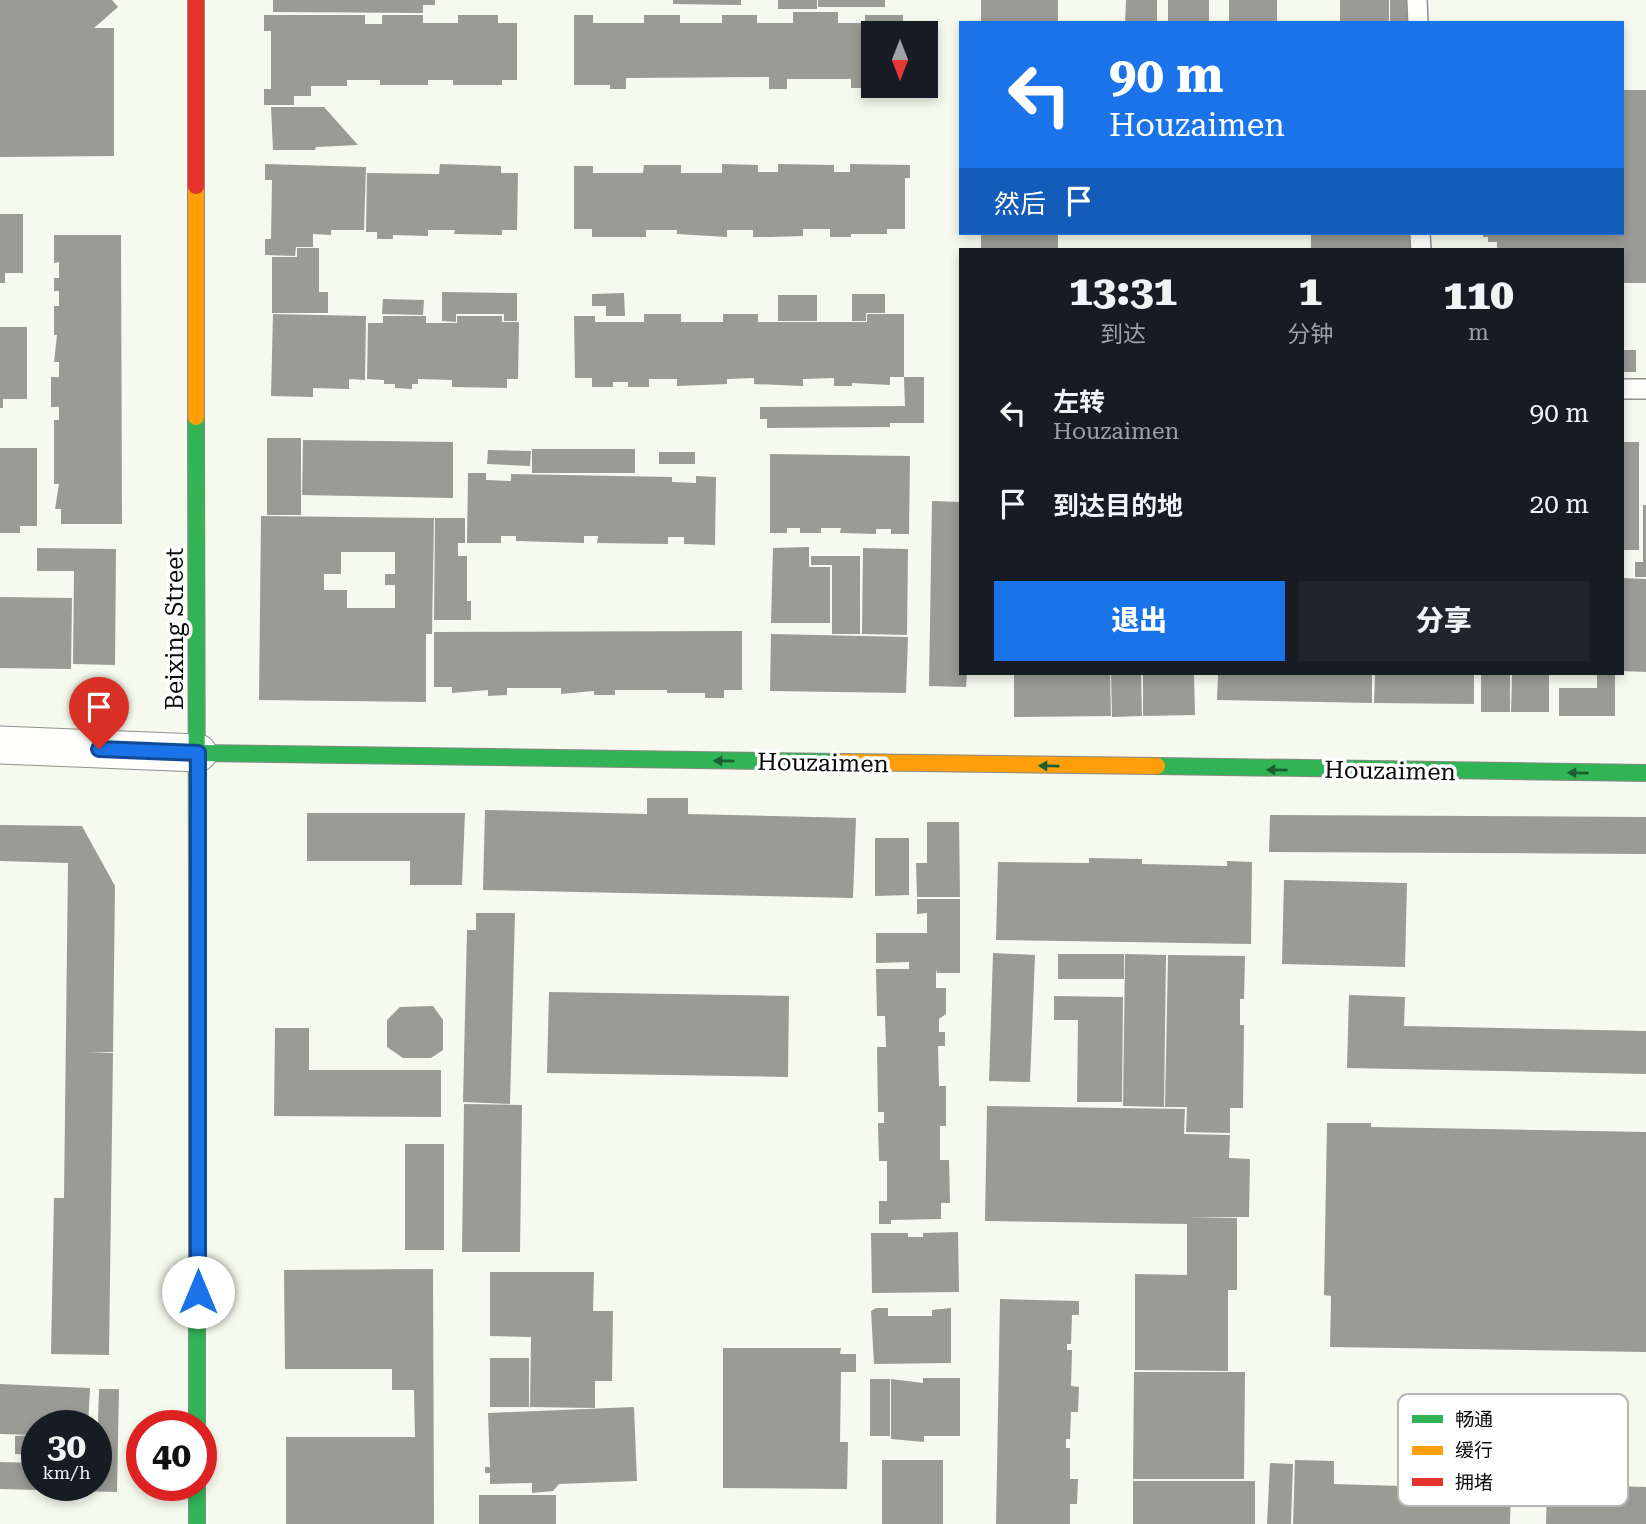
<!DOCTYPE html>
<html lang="zh">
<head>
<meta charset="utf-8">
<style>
	:root { --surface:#171b24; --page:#20242c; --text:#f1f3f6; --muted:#9ea1a6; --accent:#1a73e8 }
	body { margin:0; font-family:"Roboto Serif","Noto Sans SC",serif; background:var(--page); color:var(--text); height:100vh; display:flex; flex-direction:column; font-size:26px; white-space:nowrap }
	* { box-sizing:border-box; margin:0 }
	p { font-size:23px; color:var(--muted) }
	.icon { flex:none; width:38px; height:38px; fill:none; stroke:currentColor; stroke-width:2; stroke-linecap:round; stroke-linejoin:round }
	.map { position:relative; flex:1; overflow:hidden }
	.drawer { position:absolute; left:959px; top:248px; width:665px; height:427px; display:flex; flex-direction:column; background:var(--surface); border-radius:0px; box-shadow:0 4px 10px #0003 }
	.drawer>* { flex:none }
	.top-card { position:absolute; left:959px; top:21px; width:665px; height:214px; border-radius:0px; box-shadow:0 4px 10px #0003; background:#1a73e8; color:#fff; overflow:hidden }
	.needle { width:46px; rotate:180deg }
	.fabs { position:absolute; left:861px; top:21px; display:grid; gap:14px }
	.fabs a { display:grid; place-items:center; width:77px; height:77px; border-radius:0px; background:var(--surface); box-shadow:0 4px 10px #0003; font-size:35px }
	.speed { position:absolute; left:21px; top:1410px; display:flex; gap:14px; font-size:35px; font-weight:700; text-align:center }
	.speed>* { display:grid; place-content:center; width:91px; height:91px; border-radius:50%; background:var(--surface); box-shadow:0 4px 10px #0003; line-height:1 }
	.speed small { font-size:18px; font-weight:400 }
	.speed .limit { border:10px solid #d22; background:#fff; color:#111 }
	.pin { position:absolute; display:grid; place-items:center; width:60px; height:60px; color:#fff; margin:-72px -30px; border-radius:50% 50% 50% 0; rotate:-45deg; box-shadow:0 0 7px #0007 }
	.pin .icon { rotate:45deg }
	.me { position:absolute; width:77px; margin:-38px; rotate:0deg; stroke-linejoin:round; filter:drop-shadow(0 0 5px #0008) }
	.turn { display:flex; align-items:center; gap:24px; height:147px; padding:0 35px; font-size:32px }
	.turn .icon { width:91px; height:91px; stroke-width:2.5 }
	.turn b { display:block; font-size:49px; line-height:60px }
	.then { display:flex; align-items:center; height:66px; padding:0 35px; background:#0003; gap:14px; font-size:26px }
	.eta { display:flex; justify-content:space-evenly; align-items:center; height:119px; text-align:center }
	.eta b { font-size:42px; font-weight:800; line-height:49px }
	.cta { display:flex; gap:14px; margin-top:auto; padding:14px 35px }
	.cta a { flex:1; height:80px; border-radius:0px; background:var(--accent); color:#fff; font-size:28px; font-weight:800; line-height:80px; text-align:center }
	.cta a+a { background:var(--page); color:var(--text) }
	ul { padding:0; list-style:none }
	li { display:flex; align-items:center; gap:21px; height:91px; padding:0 35px }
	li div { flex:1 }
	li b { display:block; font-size:26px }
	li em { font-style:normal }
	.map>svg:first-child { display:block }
</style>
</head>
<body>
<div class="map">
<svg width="1646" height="1524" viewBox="0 0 1646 1524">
	<rect width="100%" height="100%" fill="#f6f9ed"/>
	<g fill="#9a9b94" fill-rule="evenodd">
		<polygon points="0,0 112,0 118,7 94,28 114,28 114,156 0,157"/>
		<polygon points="273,0 435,0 435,5 423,5 423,13 273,12"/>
		<polygon points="673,0 741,0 741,5 673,4"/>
		<rect x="778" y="0" width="39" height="9"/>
		<rect x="818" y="0" width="67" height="7"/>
		<rect x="981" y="0" width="77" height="23"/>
		<polygon points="1126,0 1157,0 1157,23 1125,23"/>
		<rect x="1168" y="0" width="41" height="23"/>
		<rect x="1229" y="0" width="48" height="23"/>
		<rect x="1340" y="0" width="49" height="23"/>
		<rect x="1390" y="0" width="34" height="23"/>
		<polygon points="793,12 838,12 838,23 865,23 865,15 903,15 903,33 873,33 873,79 867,79 867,88 851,88 851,79 787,79 787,89 769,89 769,77 626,78 626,89 610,89 610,85 574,85 574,15 593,15 593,23 644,23 644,15 680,15 680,23 722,23 722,15 757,15 757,23 793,23"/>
		<polygon points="264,15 365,15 365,24 382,24 382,15 423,15 423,23 458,23 458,15 498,15 498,23 517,23 517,80 502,80 502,85 453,85 453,80 428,80 428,85 380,85 380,80 347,80 347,86 311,86 311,96 294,96 294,105 264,105 264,89 271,89 271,31 264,31"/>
		<polygon points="1622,90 1646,90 1646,283 1622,283 1622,250 1497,250 1497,242 1488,242 1488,237 1483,237 1483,233 1622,233"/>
		<polygon points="271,107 324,107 358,145 316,147 315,150 273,150"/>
		<polygon points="265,164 366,167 364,230 331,230 331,235 313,234 313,247 296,247 295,256 265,255 265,239 271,239 272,180 265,180"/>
		<polygon points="440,164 501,166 501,173 518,173 517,230 502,230 502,235 454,234 455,230 428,230 428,236 393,235 393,239 377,239 377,232 366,232 367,173 439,174"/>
		<polygon points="722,164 758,165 758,172 778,172 778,164 834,165 834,172 850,172 850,164 910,165 910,178 905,178 905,229 887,229 887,234 851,234 851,237 830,237 830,229 803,229 803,236 771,237 753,237 753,230 727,230 727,237 677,234 677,230 646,230 646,237 592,237 592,229 574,229 574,166 593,166 593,173 643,173 644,165 681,165 681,173 722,173"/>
		<polygon points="0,214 23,214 23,273 5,273 5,283 0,283"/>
		<rect x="981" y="233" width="77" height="17"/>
		<rect x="1311" y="233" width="116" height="17"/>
		<polygon points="54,235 121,235 122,524 61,524 61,509 55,509 59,484 54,484 54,420 59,420 59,407 51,407 51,377 59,377 59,362 54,362 57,335 54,335 54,306 59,306 59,291 54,291 54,278 59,278 59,262 54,263"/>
		<polygon points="297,248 319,248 319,292 328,292 328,313 272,313 272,257 297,257"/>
		<polygon points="442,292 517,293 517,321 504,321 504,314 456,314 456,322 442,321"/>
		<polygon points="624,293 625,316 606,316 606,306 592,306 592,294"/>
		<polygon points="852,294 885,294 885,313 866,313 866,321 852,321"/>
		<rect x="778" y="295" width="39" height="26"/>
		<polygon points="383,299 424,300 423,315 382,314"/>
		<polygon points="273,314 366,316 365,380 349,379 349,389 313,388 313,397 271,396"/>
		<polygon points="644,314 681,314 681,322 723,322 723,314 758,314 758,322 867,322 867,314 904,314 904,377 890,377 890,385 852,383 852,386 834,386 834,378 803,379 803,386 754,384 754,378 727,379 727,384 677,386 677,379 649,379 649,387 628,387 628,382 613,382 613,387 592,387 592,378 575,378 574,316 595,316 595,322 644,322"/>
		<polygon points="383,316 426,316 426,323 457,323 457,316 502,316 502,322 519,322 518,379 507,379 507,388 452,387 452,380 418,379 418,384 412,384 412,389 395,388 395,384 384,384 384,380 367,379 368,323 383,323"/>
		<polygon points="0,327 27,327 27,399 3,399 3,408 0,408"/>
		<rect x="1622" y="350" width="14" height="22"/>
		<polygon points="904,377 924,377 924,423 890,423 890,427 767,428 767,419 760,419 760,407 905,406"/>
		<rect x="267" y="438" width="34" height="77"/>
		<polygon points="303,440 453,442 453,498 302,495"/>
		<rect x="1622" y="442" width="17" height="108"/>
		<polygon points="0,448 37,448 37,526 20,526 20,533 0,533"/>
		<rect x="532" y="449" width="103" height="24"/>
		<polygon points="488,450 531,451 530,466 487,464"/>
		<rect x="659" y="452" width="36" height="12"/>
		<polygon points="770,454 910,456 909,534 891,534 891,529 876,529 876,534 840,533 841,528 821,528 821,533 800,533 800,528 787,528 787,533 770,533"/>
		<polygon points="468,473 486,473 486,480 511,481 511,474 672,477 672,482 696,483 696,476 716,477 715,545 684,544 684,537 668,537 668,544 597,543 598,536 584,536 584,543 516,541 516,536 501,536 501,543 467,543"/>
		<polygon points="932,501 961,502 961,674 967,674 966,687 929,686"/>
		<polygon points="1643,505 1646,505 1646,577 1635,577 1635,562 1643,562"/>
		<path d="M261,516L434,518L432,634H426V702L259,700ZM341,552H395V574H385V585H395V608H347V590H324V574H341Z"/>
		<polygon points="435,518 465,518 465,543 458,543 458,556 467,556 467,601 471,601 471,620 434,620"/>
		<polygon points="809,547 809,567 830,567 830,623 771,623 773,548"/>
		<polygon points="37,548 116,549 115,665 73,664 74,571 37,571"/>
		<polygon points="863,548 908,549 907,635 862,634"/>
		<polygon points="811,556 860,556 860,634 832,634 832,565 811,565"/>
		<polygon points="1622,578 1646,579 1646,672 1622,671"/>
		<polygon points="0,597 72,598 71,669 0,668"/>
		<polygon points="742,631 742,690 724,690 724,698 705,698 705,693 667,693 667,690 615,690 615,695 594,695 594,691 561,694 561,688 507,688 507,695 488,696 488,690 452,693 452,687 434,687 434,632"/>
		<polygon points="771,634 908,637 906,693 770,691"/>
		<polygon points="1014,674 1110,674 1111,716 1014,717"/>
		<polygon points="1111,674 1141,674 1142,716 1112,717"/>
		<polygon points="1143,674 1194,674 1195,715 1143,716"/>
		<polygon points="1218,674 1372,674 1372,703 1217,700"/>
		<polygon points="1375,674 1474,674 1474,704 1374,703"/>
		<rect x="1481" y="674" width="29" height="38"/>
		<polygon points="1512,674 1549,674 1549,712 1511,712"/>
		<polygon points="1597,674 1615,674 1615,716 1559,716 1559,688 1597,688"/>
		<polygon points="647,798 688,798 688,814 856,818 853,898 483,890 485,810 647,814"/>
		<polygon points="307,813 465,813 462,885 410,885 410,861 307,861"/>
		<polygon points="1270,815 1646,817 1646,854 1269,852"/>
		<polygon points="927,822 959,822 960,897 917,897 916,863 927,863"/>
		<polygon points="0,825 82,826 115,886 113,1052 89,1052 113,1053 109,1355 51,1354 54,1198 64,1198 68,863 0,861"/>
		<polygon points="875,838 909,838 909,895 875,896"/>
		<polygon points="1089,858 1142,859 1142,864 1227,866 1227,861 1252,862 1251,944 996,940 998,862 1089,863"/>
		<polygon points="1284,880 1407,883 1405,967 1282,964"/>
		<polygon points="917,899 960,899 960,973 937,973 936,969 936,988 946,988 946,1014 939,1019 939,1032 945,1032 945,1046 938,1046 939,1086 946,1086 946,1126 940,1126 940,1160 949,1160 950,1203 941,1203 941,1219 891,1220 891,1224 879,1224 879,1201 887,1201 887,1161 879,1161 878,1123 884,1123 884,1112 878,1112 877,1047 886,1047 885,1016 877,1016 876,969 909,969 909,962 876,963 876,933 927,933 927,913 917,914"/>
		<polygon points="476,913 515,913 510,1104 463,1102 467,930 476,930"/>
		<polygon points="993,953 1035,955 1030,1082 989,1081"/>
		<rect x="1058" y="954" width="66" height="25"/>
		<polygon points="1125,954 1166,955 1164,1107 1123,1106"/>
		<polygon points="1168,955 1245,956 1244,999 1240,999 1240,1025 1244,1025 1243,1108 1230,1108 1230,1133 1186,1132 1187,1107 1165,1107"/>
		<polygon points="549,992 789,996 788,1077 547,1073"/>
		<polygon points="1349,995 1405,997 1404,1026 1646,1031 1646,1074 1347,1068"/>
		<polygon points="1054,996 1123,997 1122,1102 1077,1102 1078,1020 1054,1020"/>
		<polygon points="433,1006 443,1020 443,1050 431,1058 403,1058 387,1047 387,1020 400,1007"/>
		<polygon points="275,1028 309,1028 309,1070 441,1070 441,1117 274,1116"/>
		<polygon points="464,1104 522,1105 520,1252 462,1252"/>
		<polygon points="987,1106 1185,1109 1184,1134 1230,1135 1229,1158 1250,1159 1249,1217 1186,1217 1237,1218 1237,1290 1228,1290 1228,1371 1135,1370 1135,1274 1187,1275 1187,1224 985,1221"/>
		<polygon points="1327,1123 1371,1123 1371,1127 1646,1132 1646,1352 1330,1347 1331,1296 1324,1295"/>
		<rect x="405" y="1144" width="39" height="106"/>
		<polygon points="958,1232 959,1292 872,1293 871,1233 908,1233 908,1237 923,1237 923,1233"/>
		<polygon points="433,1269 434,1524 286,1524 286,1437 415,1437 414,1390 392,1390 392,1369 285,1369 284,1270"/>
		<polygon points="490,1272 594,1272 593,1311 613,1311 612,1381 595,1381 595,1408 530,1407 531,1337 490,1336"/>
		<polygon points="1000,1299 1079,1301 1079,1315 1072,1315 1071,1344 1067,1344 1067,1350 1072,1350 1071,1386 1079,1387 1078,1412 1071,1412 1070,1439 1066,1439 1066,1448 1070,1448 1070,1479 1078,1479 1077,1504 1070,1504 1070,1524 996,1524"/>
		<polygon points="876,1308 888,1308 888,1316 932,1316 932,1310 951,1308 951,1363 874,1364 871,1311"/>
		<polygon points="723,1348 841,1348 840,1354 856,1354 856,1372 841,1372 840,1442 848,1442 847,1489 723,1488"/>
		<rect x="490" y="1358" width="39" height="49"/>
		<polygon points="1134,1372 1245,1372 1244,1479 1133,1479"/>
		<polygon points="923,1378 960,1378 960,1436 924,1436 924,1442 891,1439 891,1379 923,1383"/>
		<rect x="870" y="1379" width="20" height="57"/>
		<polygon points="0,1384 90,1388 88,1426 37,1426 37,1455 15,1454 15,1436 31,1435 0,1434"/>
		<polygon points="99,1389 119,1389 117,1492 0,1489 0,1462 37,1463 37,1486 96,1486"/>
		<polygon points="634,1407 637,1481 559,1484 553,1491 532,1493 532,1483 490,1484 490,1473 485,1473 485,1467 490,1467 488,1413"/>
		<rect x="882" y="1460" width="61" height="64"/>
		<polygon points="1295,1460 1334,1461 1334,1484 1469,1488 1469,1480 1511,1481 1510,1524 1293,1524"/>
		<polygon points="1270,1463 1293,1464 1291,1524 1267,1524"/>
		<rect x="1133" y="1481" width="122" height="43"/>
		<polygon points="1547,1484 1646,1487 1646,1524 1546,1524"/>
		<rect x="479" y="1495" width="77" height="29"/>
	</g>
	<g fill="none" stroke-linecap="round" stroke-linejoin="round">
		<g stroke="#90928c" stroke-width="22">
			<g id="lane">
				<polyline points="1417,0 1418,23"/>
				<polyline points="1420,233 1421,250"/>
				<polyline points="1622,389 1646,389"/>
			</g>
		</g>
		<g stroke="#90928c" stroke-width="39">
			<polyline id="street" points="0,745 198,753"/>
		</g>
		<g stroke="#878883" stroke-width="18">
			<g id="fast">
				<polyline points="196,417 197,895"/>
				<polyline points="198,753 841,762"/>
				<polyline points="1157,766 1646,773"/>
				<polyline points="197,1310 197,1426"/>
				<polyline points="197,1486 197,1524"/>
			</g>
		</g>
		<g stroke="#878883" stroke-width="18">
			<g id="slow">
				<polyline points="196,186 196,417"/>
				<polyline points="841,762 1157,766"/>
				<polyline points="197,895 197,1310"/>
			</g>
		</g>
		<g stroke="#878883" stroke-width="18">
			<polyline id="jam" points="196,0 196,186"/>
		</g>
		<use href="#lane" stroke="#fefefc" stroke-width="19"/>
		<use href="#street" stroke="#fefefc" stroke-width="37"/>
		<use href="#fast" stroke="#30b455" stroke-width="16"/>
		<use href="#slow" stroke="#ff9f0a" stroke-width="16"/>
		<use href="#jam" stroke="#e5322d" stroke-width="16"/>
	</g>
	<defs><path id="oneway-solid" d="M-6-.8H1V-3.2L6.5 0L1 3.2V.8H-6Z" transform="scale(1.75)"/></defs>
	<g fill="#1d5f30">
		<use href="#oneway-solid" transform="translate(724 761) rotate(-179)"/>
		<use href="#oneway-solid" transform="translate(1049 766) rotate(-179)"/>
		<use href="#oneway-solid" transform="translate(1277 770) rotate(-179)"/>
		<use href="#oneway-solid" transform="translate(1578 773) rotate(-179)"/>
	</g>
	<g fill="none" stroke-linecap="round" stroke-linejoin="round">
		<g stroke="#114b97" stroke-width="18">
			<polyline id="route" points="99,749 198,753 198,1292"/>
		</g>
		<use href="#route" stroke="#1a73e8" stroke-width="12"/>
	</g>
	<g text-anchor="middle" stroke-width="7" stroke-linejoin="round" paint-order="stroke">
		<g font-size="24" fill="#0a0a0a" stroke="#fff">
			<text transform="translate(175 629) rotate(-90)" y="8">Beixing Street</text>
			<text transform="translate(823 763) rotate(1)" y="8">Houzaimen</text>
			<text transform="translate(1390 771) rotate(1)" y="8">Houzaimen</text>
		</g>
	</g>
	<rect x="1398" y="1394" width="230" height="112" rx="10" fill="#fff" stroke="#b6b6b6" stroke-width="2"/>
	<rect x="1412" y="1415" width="31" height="8" fill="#30b455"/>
	<rect x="1412" y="1446" width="31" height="9" fill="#ff9f0a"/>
	<rect x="1412" y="1478" width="31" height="8" fill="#e5322d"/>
	<g font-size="19" fill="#0a0a0a">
		<text x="1455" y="1426">畅通</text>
		<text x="1455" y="1457">缓行</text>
		<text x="1455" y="1489">拥堵</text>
	</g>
</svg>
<div class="fabs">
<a><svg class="needle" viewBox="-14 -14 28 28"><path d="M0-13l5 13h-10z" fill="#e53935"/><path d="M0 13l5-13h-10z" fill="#9ea1a6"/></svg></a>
</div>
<div class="speed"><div>30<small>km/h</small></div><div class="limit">40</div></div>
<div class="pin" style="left:99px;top:749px;background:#d93025"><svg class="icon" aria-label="arrive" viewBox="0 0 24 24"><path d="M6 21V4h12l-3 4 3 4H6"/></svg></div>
<svg class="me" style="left:198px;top:1292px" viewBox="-20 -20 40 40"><circle r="19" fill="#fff"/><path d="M0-13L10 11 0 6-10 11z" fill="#1a73e8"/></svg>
<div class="top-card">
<div class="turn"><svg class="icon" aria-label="left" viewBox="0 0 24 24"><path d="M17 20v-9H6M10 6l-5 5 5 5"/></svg><div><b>90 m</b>Houzaimen</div></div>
<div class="then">然后<svg class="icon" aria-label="arrive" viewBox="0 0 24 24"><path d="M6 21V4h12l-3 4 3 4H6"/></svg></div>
</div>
<section class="drawer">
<div class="eta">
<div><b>13:31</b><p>到达</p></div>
<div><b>1</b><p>分钟</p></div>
<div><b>110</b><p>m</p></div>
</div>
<ul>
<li><svg class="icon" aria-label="left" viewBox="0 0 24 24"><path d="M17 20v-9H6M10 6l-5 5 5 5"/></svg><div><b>左转</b><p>Houzaimen</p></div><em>90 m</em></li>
<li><svg class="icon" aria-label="arrive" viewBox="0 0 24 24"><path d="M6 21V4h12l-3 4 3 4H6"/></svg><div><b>到达目的地</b></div><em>20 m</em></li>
</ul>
<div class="cta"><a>退出</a><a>分享</a></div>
</section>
</div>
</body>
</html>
